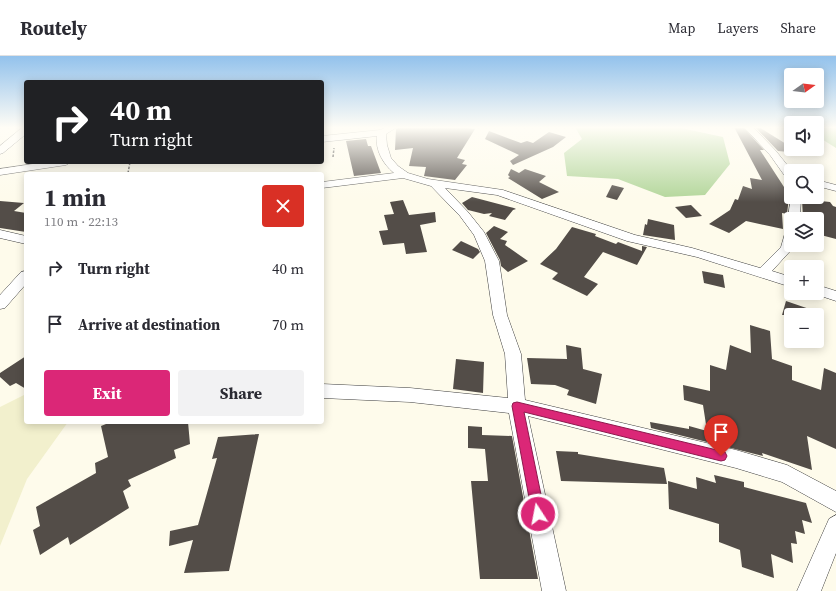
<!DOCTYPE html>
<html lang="en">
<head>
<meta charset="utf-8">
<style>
	:root { --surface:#fff; --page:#f2f2f3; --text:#2b2b33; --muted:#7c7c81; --line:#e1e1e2; --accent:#db2777 }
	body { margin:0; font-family:"Source Serif 4",serif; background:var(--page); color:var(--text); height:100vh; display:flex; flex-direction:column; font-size:15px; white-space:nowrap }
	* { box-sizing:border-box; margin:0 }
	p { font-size:13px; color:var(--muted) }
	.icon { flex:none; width:22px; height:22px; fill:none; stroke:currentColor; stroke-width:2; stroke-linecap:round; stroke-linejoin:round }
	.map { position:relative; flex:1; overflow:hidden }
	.details { position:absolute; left:24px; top:116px; width:300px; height:252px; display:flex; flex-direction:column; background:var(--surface); border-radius:4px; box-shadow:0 2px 10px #0003 }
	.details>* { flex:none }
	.top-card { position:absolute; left:24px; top:24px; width:300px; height:84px; border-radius:4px; box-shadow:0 2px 10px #0003; background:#202124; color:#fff; overflow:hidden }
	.needle { width:26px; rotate:76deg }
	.controls { position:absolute; left:784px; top:12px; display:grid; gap:8px }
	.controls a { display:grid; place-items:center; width:40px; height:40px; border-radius:4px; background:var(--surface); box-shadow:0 2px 10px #0003; font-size:20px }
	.pin { position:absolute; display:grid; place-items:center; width:34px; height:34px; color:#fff; margin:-41px -17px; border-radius:50% 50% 50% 0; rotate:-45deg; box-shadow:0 0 4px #0007 }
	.pin .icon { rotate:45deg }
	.me { position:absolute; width:44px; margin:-22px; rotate:349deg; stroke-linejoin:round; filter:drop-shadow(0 0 3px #0008) }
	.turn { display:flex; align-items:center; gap:14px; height:84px; padding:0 20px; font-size:18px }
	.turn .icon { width:52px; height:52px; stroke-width:2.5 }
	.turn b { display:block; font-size:28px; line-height:34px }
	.round { display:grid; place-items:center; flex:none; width:42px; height:42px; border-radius:4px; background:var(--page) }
	.overview { display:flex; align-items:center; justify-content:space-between; height:68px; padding:0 20px }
	h1 { font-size:24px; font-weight:700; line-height:30px }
	.primary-button { display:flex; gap:8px; margin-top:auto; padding:8px 20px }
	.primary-button a { flex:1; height:46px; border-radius:4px; background:var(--accent); color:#fff; font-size:16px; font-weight:700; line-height:46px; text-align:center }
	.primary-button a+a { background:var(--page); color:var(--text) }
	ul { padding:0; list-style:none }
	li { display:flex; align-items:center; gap:12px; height:56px; padding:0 20px }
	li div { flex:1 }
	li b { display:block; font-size:15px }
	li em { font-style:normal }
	header { display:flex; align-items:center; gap:24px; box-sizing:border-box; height:56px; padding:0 20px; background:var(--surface); border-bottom:1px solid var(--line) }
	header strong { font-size:19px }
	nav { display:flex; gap:22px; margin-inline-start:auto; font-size:14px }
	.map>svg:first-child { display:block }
</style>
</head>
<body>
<header>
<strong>Routely</strong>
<nav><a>Map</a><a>Layers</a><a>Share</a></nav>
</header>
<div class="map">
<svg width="836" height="535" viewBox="0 0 836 535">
	<rect width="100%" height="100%" fill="#fefbeb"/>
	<polygon fill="#f2f0cd" points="26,338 26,366 68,366 27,423 0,490 0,351"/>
	<g fill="#b1d598">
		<polygon points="575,71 676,71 723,81 730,108 705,139 665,141 618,123 567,120 564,97 582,83"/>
		<polygon points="817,71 836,71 836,92 817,80"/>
	</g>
	<g fill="#534d48">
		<polygon points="462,71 475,73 457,102 465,104 462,108 467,109 455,124 424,120 426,111 409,110 413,92 395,94 396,73 398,72"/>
		<polygon points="734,71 743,71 764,94 760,94 784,131 786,131 789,141 787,158 782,157 783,173 746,165 729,177 709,168 730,154 735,143 738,144 743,130 752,133 750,122 762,124"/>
		<polygon points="755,71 759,71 791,91 791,93 801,97 778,95"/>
		<polygon points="489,75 521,87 527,85 533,87 549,76 566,81 553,91 513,109 510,105 519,99 485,83"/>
		<polygon points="366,83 368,90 371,90 381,117 354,120 346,85"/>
		<polygon points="511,113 519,117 525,113 546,120 539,126 559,136 542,143 508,122 510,121 508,119"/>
		<polygon points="612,129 624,132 617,144 606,141"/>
		<polygon points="472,141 514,152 516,153 513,154 505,164 489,160 492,157 484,158 468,154 462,147"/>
		<polygon points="802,143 830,146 833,150 836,151 836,183 817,178 817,163 803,163"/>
		<polygon points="403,144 409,159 435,156 436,166 420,169 427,196 406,198 404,187 383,189 379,175 388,174 384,159 394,158 390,146"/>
		<polygon points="0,145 24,147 14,155 26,157 26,176 0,172"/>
		<polygon points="691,149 702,160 686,162 675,151"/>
		<polygon points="648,163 674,169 675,184 643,179 645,168 647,169"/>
		<polygon points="494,170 508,176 500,183 507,185 505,189 528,205 508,216 501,210 500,204 486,177"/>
		<polygon points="572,171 596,178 595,180 616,188 618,186 642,195 642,190 647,191 637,209 603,196 584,221 598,228 587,240 552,223 558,217 540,208 556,193"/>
		<polygon points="461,185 478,193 480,196 473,203 452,194"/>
		<polygon points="702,215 723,219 725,232 704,227"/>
		<polygon points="786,245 821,257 821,259 782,259"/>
		<polygon points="750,269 770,275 772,303 792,310 792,324 821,334 824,312 836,317 836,393 807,380 812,414 762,397 763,400 651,372 650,366 689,373 689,370 707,375 703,349 684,344 683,329 710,335 710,309 726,314 730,289 751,297"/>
		<polygon points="566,289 581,292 583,313 602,318 596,348 567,339 569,334 555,329 531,328 527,302 567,303"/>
		<polygon points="26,300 26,333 16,327 10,330 0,321 0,317"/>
		<polygon points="456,303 484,306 483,337 453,333"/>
		<polygon points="111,366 188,366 190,388 174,394 176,402 128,424 131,430 123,435 129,452 70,489 68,481 40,499 33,474 40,470 36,451 96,417 95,407 108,401 101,370"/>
		<polygon points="468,370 482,371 482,379 512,380 538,523 480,523 471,425 488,425 485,393 468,392"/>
		<polygon points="259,378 229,515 184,517 193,484 169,490 170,475 198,469 217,402 212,403 218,381"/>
		<polygon points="556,395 578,396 578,398 664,412 667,428 561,425"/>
		<polygon points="714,419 744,426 744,431 806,447 812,467 802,464 805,478 795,475 797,488 791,487 793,507 771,498 774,522 742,511 740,494 719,486 719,468 669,453 668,425 697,433 696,421 716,427"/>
	</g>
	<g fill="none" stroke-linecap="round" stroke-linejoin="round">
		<g stroke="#3e3e3e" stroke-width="1">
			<g id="minor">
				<polygon points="23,71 26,71 26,78 3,97 0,98 0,90"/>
				<path d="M387,71H397L386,78L387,89L391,102L398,110L408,117L428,123L503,134L635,179L692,192L760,212L781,191L785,177L791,173V189H794L793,192L772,215L791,221V231L697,201L627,185L497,139L445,132L468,156L484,176L499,205L507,259L521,298L525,344L736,394L787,409L836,435V456L782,426L736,412L528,360L566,535H542L509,357L410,346L322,342V328L410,332L508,342L505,298L493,259L485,205L474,179L460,160L431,130L403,122L322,132V126L394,117C383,108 375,94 377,80L322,86V80L380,74Z"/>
				<polygon points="744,71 753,71 776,95 792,115 791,124 787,123 770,99"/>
				<polygon points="46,106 71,106 66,109 0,119 0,113"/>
				<polygon points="817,124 836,129 836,135 817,130"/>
				<polygon points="791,139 791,141 801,141 800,163 791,163 791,166 788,163"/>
				<polygon points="0,174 26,180 26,188 0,182"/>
				<polygon points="26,215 26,228 5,252 0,253 0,239 21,216"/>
				<polygon points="817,229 836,235 836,245 812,237 817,237"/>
				<polygon points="836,459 836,497 821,535 797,535 829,463"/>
			</g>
		</g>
		<g stroke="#2d2d2d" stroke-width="1.5" stroke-dasharray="2.5 1.5" stroke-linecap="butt">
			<polyline points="333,101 334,92"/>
			<polyline points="128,117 130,106"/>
		</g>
		<use href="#minor" fill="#fff" fill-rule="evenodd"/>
	</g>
	<linearGradient id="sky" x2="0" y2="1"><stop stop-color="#93c2ec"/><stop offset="0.49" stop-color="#fffdf6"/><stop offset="1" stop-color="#fffdf6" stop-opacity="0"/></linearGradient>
	<rect width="836" height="146" fill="url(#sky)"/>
	<polygon fill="#db2777" stroke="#8e194d" points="517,346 721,395 725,396 727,400 725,404 721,405 524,356 545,458 543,462 538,464 534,462 532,458 512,350 513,347"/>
</svg>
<div class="controls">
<a><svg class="needle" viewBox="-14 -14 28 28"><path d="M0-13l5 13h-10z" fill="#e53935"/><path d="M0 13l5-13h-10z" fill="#7c7c81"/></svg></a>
<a><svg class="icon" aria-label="sound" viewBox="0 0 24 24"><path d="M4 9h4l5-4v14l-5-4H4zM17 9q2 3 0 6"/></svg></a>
<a><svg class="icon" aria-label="search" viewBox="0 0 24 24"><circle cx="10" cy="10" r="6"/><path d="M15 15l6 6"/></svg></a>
<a><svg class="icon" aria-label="layers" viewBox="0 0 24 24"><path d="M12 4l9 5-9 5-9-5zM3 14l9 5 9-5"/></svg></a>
<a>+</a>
<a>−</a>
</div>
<div class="pin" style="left:721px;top:400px;background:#d93025"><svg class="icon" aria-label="arrive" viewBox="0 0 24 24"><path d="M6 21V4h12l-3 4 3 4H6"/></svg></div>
<svg class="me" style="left:538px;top:458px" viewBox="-20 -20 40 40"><circle r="17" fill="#db2777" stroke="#fff" stroke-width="3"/><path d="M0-11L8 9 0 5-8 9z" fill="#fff"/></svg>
<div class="top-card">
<div class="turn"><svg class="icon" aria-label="right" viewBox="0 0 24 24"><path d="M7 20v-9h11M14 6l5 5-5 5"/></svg><div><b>40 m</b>Turn right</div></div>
</div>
<section class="details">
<div class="overview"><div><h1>1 min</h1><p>110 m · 22:13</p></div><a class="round" style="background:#d93025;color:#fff"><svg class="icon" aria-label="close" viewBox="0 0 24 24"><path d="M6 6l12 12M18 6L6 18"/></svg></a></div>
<ul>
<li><svg class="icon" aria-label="right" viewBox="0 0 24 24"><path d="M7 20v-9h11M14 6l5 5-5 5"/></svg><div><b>Turn right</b></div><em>40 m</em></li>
<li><svg class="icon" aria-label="arrive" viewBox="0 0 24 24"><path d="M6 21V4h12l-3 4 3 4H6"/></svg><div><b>Arrive at destination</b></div><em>70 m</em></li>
</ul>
<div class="primary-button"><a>Exit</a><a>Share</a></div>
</section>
</div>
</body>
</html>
